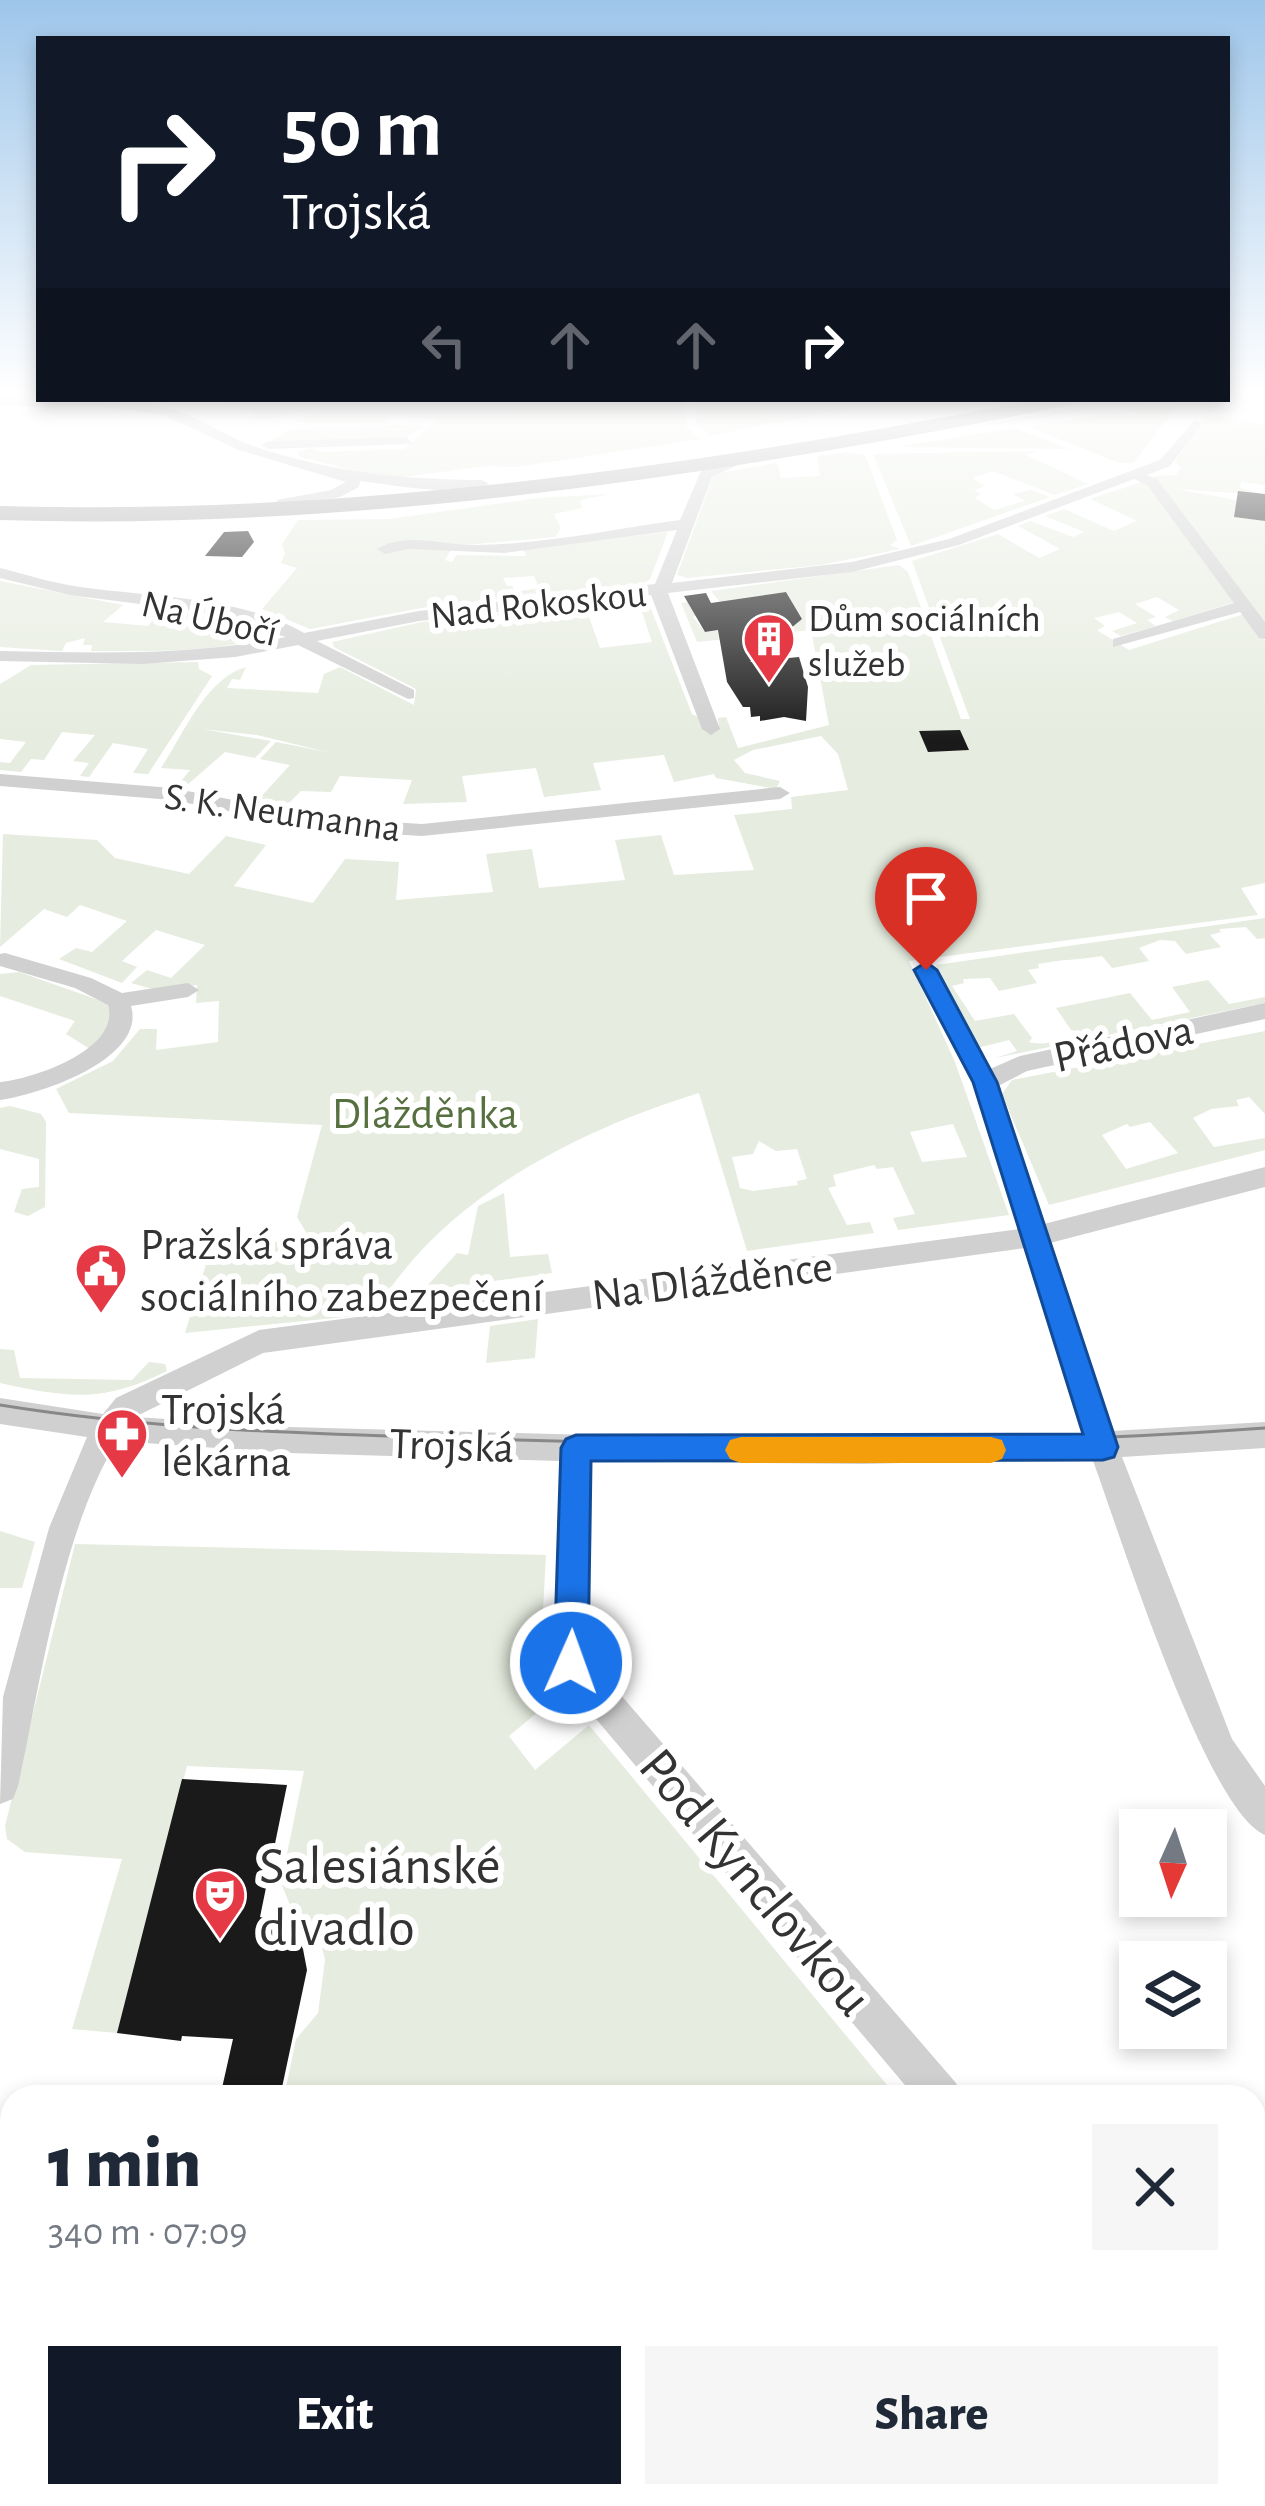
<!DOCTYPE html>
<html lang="en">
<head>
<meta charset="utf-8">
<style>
	:root { --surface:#fff; --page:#f6f6f7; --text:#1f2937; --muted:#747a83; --accent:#111827 }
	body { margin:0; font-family:"Alegreya Sans",sans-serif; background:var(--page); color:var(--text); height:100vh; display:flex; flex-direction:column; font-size:45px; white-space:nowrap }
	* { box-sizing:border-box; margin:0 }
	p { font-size:39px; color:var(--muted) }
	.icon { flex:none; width:66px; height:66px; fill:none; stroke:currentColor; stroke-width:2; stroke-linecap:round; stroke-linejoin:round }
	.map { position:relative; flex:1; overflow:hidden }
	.side { position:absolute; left:0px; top:2085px; width:1266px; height:423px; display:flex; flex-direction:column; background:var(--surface); border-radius:36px 36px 0 0; box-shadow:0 6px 18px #0003 }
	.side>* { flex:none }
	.top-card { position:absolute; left:36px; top:36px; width:1194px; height:366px; border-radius:0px; box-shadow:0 6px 18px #0003; background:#111827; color:#fff; overflow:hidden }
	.needle { width:78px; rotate:183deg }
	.tools { position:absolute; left:1119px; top:1809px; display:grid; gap:24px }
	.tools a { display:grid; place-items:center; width:108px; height:108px; border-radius:0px; background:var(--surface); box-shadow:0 6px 18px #0003; font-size:60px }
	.pin { position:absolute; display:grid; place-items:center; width:102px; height:102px; color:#fff; margin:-123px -51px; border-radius:50% 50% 50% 0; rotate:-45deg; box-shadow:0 0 12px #0007 }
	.pin .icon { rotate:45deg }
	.me { position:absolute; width:132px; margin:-66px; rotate:2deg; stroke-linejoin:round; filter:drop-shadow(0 0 9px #0008) }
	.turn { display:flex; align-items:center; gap:42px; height:252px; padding:0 48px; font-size:54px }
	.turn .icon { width:156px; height:156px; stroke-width:2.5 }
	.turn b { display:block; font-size:84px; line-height:102px }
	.lanes { display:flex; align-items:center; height:114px; padding:0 48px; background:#0003; justify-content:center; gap:60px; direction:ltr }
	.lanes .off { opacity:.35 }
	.round { display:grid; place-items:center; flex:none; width:126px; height:126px; border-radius:0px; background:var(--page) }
	.summary { display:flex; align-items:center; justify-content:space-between; height:204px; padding:0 48px }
	h1 { font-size:72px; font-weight:800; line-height:90px }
	.button { display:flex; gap:24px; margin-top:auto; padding:24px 48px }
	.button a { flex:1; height:138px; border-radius:0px; background:var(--accent); color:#fff; font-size:48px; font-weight:800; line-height:138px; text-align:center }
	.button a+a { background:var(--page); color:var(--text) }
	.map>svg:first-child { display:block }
</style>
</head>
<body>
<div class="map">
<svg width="1265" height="2506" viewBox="0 0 1265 2506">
	<rect width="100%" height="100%" fill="#fff"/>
	<g fill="#e6ecdf" fill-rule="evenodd">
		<path d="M213,399H683L686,426L700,439L516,467L486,466L388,479L300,457L297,453L309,448L322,452L404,449L437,420L393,415L383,422H300L319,409C292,410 278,423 250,418L254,414Z"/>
		<polygon points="696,399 876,399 877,402 710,436 696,423"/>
		<polygon points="1110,399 1162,399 965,429"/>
		<polygon points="1160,405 1176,408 1133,463 1119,463 1028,427"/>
		<polygon points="1206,414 1265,425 1265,485 1241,482 1240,488 1265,495 1176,489 1237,500 1235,517 1265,521 1265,628 1211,562 1154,476 1176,475 1181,467 1175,462"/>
		<polygon points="396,425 427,426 406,437 271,441 290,429"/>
		<polygon points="1015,428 1069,449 900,447 902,446"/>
		<polygon points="1038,451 1026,455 1088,484 1055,495 993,471 972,478 985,486 974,490 981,494 975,498 994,510 1025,501 1013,494 1031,490 1050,497 911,546 873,454"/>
		<polygon points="848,452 865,455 897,540 890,545 900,549 821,565 687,578 677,575 714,474 777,463 781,478 820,476 817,456"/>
		<path d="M1145,481L1235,602L1173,621L1165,617L1179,610L1157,597L1135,604L1156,617L1147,620L1156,626L1121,636L1112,631L1137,623L1119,612L1094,618L1105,626L1097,630L1129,650L1244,614L1265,641V883L1241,888L1258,915L909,961L955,1062L1009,1215L898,1230L893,1218L915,1214L893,1167L877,1169L874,1165L833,1175L836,1186L828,1188L847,1225L870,1222L874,1233L747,1251L699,1093C578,1130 439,1200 374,1314L185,1333L214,1238L279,1242L287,1255H320L322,1240L307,1234L297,1217L322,1125L69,1113L56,1089L113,1061L140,1029H157L156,1050L218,1042L219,1001L196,1003L197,985L156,990L131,983L147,970L171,978L205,945L156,930L122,961L137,967L122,983L59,959L76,948L92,952L127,921L80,905L67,917L44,909L0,947L3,834L97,840L115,858L189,874L226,836L266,845L234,886L313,903L345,859L399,862L396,900L493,892L486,854L532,849L539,888L625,880L615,840L661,835L674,875L754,870L734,815L792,809L791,797L848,790L838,754L821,736L753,750L734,760L745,773L780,781L776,789L716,778L714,774L674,782L664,755L593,763L601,790L544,797L536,768L462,776L467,802L403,804L412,780L340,776L331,792L301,791L286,806L259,799L290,765L260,759L276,742L327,752L257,735L202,729L271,741L255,758L225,752L186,786L178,785L190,770L161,768C183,735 206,678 246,667L240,680L232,679L227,688L318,693L324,674L340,667L414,705L416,689L334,647L332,642L422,622L646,596L692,714L719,728L718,718L726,717L738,748L829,725L811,630L697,642L681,603L694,601L699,614L693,617L705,632L797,623L802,618L786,592L720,602L711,591L899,565L908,572L961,719H970L912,561L998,534L1039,558L1060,549L1018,526L1030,521L1073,537L1084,532L1045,516L1064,509L1114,531L1137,521L1090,499ZM641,609L652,642L600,648L588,614ZM953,1124L967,1157L922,1162L910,1132ZM759,1141L776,1151L797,1149L807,1179L797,1181L798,1185L753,1191L740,1188L732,1157L753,1154Z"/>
		<polygon points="610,494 580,500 582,508 554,514 561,528 555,537 453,546 445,560 452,562 456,555 526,556 524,550 538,547 668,532 650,579 644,583 524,596 521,591 539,588 534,576 503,578 507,586 513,586 513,597 421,608 310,629 262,609 297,568 281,563 285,553 282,544 298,520 389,519 538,498"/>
		<path d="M0,581L123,605L103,622L148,626L155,617L181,620L186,613L226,619L272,636C215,653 150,651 91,651L92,645H83L85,638L66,643L62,651L0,647Z"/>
		<polygon points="198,662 199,669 212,676 148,774 133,773 148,749 113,743 89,777 80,776 89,763 73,761 95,735 62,732 44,760 31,759 21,772 0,770 0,762 10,763 26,742 0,739 0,684 31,665"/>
		<path d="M1265,918V938L1257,939L1246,927L1219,929L1221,932L1210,935L1221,947L1186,954L1175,941L1160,940L1139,948L1149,961L1112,968L1102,956C1078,960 1063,959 1038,964L1039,968L1028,970L1037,983L999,991L990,978L963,979L964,983L952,986L975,1021L1014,1014L1032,1038L1029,1042C1046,1047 1068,1038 1081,1032L1071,1030L1056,1008L1130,993L1152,1020L1190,1012L1172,987L1208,980L1229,1004L1265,997V1003L995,1058L1017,1051L1009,1040L977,1048L936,965Z"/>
		<polygon points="19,972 107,1003 113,1021 90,1049 66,1034 75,1021 0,996 0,974"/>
		<path d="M1265,1031V1114L1249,1097L1236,1100L1239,1106L1211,1109L1193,1118L1214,1147L1265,1138V1150L1049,1205L1002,1094L1012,1080ZM1150,1122L1178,1153L1126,1169L1102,1135L1127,1124L1130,1127Z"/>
		<polygon points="10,1106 41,1114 46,1122 45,1207 28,1216 14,1212 22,1189 39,1187 39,1159 0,1149 0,1108"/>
		<polygon points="504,1193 510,1257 548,1254 552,1273 430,1290 431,1304 416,1298 457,1253 468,1255 478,1206"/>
		<polygon points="538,1319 535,1358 486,1363 490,1326"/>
		<path d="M0,1349L14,1350L20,1378L132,1380L149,1362L165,1364L167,1371C103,1403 68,1398 0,1383Z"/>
		<polygon points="0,1531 35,1542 22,1588 0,1588"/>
		<polygon points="75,1544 546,1555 540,1666 562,1692 509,1736 535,1770 589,1725 897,2097 284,2097 296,2039 318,2013 325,1960 319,1934 290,1905 281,1883 304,1771 187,1766 117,2033 72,2029 122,1859 25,1852 7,1839 5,1826"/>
		<polygon points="317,2496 651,2496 642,2506 316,2506"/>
		<polygon points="773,2496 1227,2496 1235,2506 764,2506"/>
	</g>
	<g fill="#1a1a1a">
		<polygon points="1238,491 1265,494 1265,521 1234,517"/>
		<polygon points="248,531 254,542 242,557 205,556 224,532"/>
		<polygon points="786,592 802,619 750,662 799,657 808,687 806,721 784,717 760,721 760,716 751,717 750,707 743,707 727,682 718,630 705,632 684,596 706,593 711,603"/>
		<polygon points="960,730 969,750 928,752 919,731"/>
		<polygon points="182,1779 287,1785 260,1917 278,1921 294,1932 303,1949 307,1970 280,2097 220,2097 233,2039 182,2036 181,2041 117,2033"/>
	</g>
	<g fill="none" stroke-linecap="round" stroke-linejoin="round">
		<g fill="#d0d0d0" fill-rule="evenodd">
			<path d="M0,398C54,398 110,395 164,407C197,415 224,436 256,447C330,472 405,480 482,480L489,484C463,498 392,485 360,481L359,487L340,497L282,507L277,506V500L331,490L346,482L239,450L163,415L105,407L0,406Z"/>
			<path d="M1195,420L1202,424L1170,466L1147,475L1157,479L1265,622V639L1259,638L1240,612L1113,647V639L1234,603L1147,485L1134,479L959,545L852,572L668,593L720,729L711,735L702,729L651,595L419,621L317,641L414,690V698L408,699L298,645L235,657L142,664L0,661V651C97,653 190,656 286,637L194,611L70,595L0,578V568C24,574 49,582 74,586C145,597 242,596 304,633L419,611L655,584L677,530L504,553L408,549L385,554L377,549C406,531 444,546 477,545C545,544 613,529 680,520L701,471L748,451L753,458L712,477L672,583L852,562L949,539L1160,460Z"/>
			<polygon points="407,437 412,444 268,449 261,445 268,441"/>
			<polygon points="0,774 172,788 325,818 422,824 780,787 790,793 780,799 422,836 325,830 172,800 0,786"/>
			<path d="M5,953L91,978L122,993L188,983L199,990L188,997L131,1006C147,1059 39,1095 0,1100V1082C34,1079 121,1049 108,1005L75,988L0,966V954Z"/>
			<path d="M926,963L937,970L990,1069L1020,1056L1265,1003V1019L1027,1071L998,1086L1044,1224L1265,1167V1187L1050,1243L1112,1431L1265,1422V1448L1122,1457L1232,1739L1265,1786V1835C1206,1811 1118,1528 1092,1458L864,1464L591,1461L588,1657L956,2083L962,2097H915L559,1675L554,1663L561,1461L289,1453L117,1441C61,1533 41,1681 18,1786L13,1799L0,1804L3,1697L49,1528L87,1437L0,1424V1398L103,1414L116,1398L259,1330L1019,1229L973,1082L915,970ZM1025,1248L1083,1433L664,1437L289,1427L135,1417L263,1353Z"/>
			<polygon points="1254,2430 1265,2434 1265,2489 1254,2485"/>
			<polygon points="678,2496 731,2496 726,2506 674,2506"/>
		</g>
		<path fill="#ababab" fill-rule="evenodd" d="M1040,399H1081L1071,405C720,475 359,531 0,520V506C347,516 700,466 1040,399Z"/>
		<path stroke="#888" stroke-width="3" d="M0,1405C160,1431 320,1434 481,1439C743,1447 1004,1447 1265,1428"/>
	</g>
	<linearGradient id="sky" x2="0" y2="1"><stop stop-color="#9ec6ea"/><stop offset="0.53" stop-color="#fff"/><stop offset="1" stop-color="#fff" stop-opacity="0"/></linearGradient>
	<rect width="1265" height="739" fill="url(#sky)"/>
	<polygon fill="#1a73e8" stroke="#114b97" stroke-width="3" points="926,962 937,970 997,1082 1118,1447 1114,1457 1103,1460 591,1461 588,1663 583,1675 571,1680 559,1675 554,1663 561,1448 566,1439 576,1435 1083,1434 973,1082 914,970"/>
	<polygon fill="#f59e0b" points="741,1437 991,1437 1002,1440 1006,1450 1002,1459 991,1463 741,1463 730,1459 725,1450 730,1440"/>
	<defs>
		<g id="building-pin" transform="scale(2.7)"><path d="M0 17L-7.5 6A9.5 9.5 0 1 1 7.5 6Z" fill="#e63946" stroke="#fff"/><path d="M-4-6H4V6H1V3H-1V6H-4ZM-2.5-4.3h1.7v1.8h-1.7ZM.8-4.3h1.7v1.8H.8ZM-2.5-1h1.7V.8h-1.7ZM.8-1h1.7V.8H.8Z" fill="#fff"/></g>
		<g id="civic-pin" transform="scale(2.7)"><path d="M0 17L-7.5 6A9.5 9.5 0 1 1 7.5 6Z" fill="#e63946" stroke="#fff"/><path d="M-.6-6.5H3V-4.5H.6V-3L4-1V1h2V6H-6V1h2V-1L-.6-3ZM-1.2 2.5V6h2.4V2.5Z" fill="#fff"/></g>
		<g id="pharmacy-pin" transform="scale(2.7)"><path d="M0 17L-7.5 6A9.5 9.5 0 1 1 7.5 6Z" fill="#e63946" stroke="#fff"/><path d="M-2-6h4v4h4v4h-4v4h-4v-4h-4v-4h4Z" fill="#fff"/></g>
		<g id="theatre-pin" transform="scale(2.7)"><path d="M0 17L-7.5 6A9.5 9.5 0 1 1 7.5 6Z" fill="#e63946" stroke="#fff"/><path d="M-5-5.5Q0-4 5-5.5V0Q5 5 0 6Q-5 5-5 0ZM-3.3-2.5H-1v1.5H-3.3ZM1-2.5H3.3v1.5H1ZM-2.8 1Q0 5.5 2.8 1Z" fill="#fff"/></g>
	</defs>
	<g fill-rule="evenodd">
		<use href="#building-pin" x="769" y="639"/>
		<use href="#civic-pin" x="101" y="1269"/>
		<use href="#pharmacy-pin" x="122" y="1434"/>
		<use href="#theatre-pin" x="220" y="1895"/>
	</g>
	<g text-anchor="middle" stroke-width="12" stroke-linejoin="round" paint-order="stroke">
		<g font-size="39" fill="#333" stroke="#fff">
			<text transform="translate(538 603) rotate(-6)" y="14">Nad Rokoskou</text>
			<text transform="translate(210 617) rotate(13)" y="14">Na Úbočí</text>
			<text transform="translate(283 811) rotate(8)" y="14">S. K. Neumanna</text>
		</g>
		<g font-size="39" fill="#333" stroke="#fff" text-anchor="start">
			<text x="808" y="631">Dům sociálních<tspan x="808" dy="45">služeb</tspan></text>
		</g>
		<g font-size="45" fill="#333" stroke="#fff">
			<text transform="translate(1123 1042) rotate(-12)" y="16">Přádova</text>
			<text transform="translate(712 1279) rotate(-7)" y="16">Na Dlážděnce</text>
			<text transform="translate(452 1444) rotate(2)" y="16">Trojská</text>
		</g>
		<g font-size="45" fill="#56703f" stroke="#fff">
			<text x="425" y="1128">Dlážděnka</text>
		</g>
		<g font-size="45" fill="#333" stroke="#fff" text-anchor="start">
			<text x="140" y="1259">Pražská správa<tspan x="140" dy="52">sociálního zabezpečení</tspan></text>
			<text x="161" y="1424">Trojská<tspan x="161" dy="52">lékárna</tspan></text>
		</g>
		<g font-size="54" fill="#333" stroke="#fff" text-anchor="start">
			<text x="259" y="1883">Salesiánské<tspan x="259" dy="62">divadlo</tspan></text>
		</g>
		<g font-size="54" fill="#333" stroke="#fff">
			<text transform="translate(757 1881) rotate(50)" y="19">Pod Kynclovkou</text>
		</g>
	</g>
</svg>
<div class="tools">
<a><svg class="needle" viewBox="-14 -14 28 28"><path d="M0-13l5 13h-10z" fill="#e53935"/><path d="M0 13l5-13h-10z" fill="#747a83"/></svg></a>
<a><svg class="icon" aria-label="layers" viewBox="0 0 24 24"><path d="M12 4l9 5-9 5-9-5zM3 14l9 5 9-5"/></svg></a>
</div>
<div class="pin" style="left:926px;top:970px;background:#d93025"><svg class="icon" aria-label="arrive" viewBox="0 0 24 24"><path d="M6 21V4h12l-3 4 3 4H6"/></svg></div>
<svg class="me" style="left:571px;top:1663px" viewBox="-20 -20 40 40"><circle r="17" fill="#1a73e8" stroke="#fff" stroke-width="3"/><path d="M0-11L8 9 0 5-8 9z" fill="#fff"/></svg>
<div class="top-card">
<div class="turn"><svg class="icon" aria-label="right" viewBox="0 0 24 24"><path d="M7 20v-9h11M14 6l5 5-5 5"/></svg><div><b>50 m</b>Trojská</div></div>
<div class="lanes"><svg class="icon off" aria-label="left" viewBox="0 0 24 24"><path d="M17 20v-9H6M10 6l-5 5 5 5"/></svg><svg class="icon off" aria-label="ahead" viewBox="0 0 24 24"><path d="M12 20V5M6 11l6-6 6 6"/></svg><svg class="icon off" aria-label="ahead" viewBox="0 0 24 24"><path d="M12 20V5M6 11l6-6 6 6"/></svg><svg class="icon" aria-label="right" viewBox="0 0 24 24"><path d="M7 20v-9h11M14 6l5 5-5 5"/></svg></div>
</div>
<section class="side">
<div class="summary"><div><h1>1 min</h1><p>340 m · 07:09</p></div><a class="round"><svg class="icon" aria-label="close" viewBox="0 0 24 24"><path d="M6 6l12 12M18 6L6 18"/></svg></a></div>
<div class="button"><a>Exit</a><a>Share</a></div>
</section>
</div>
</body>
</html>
